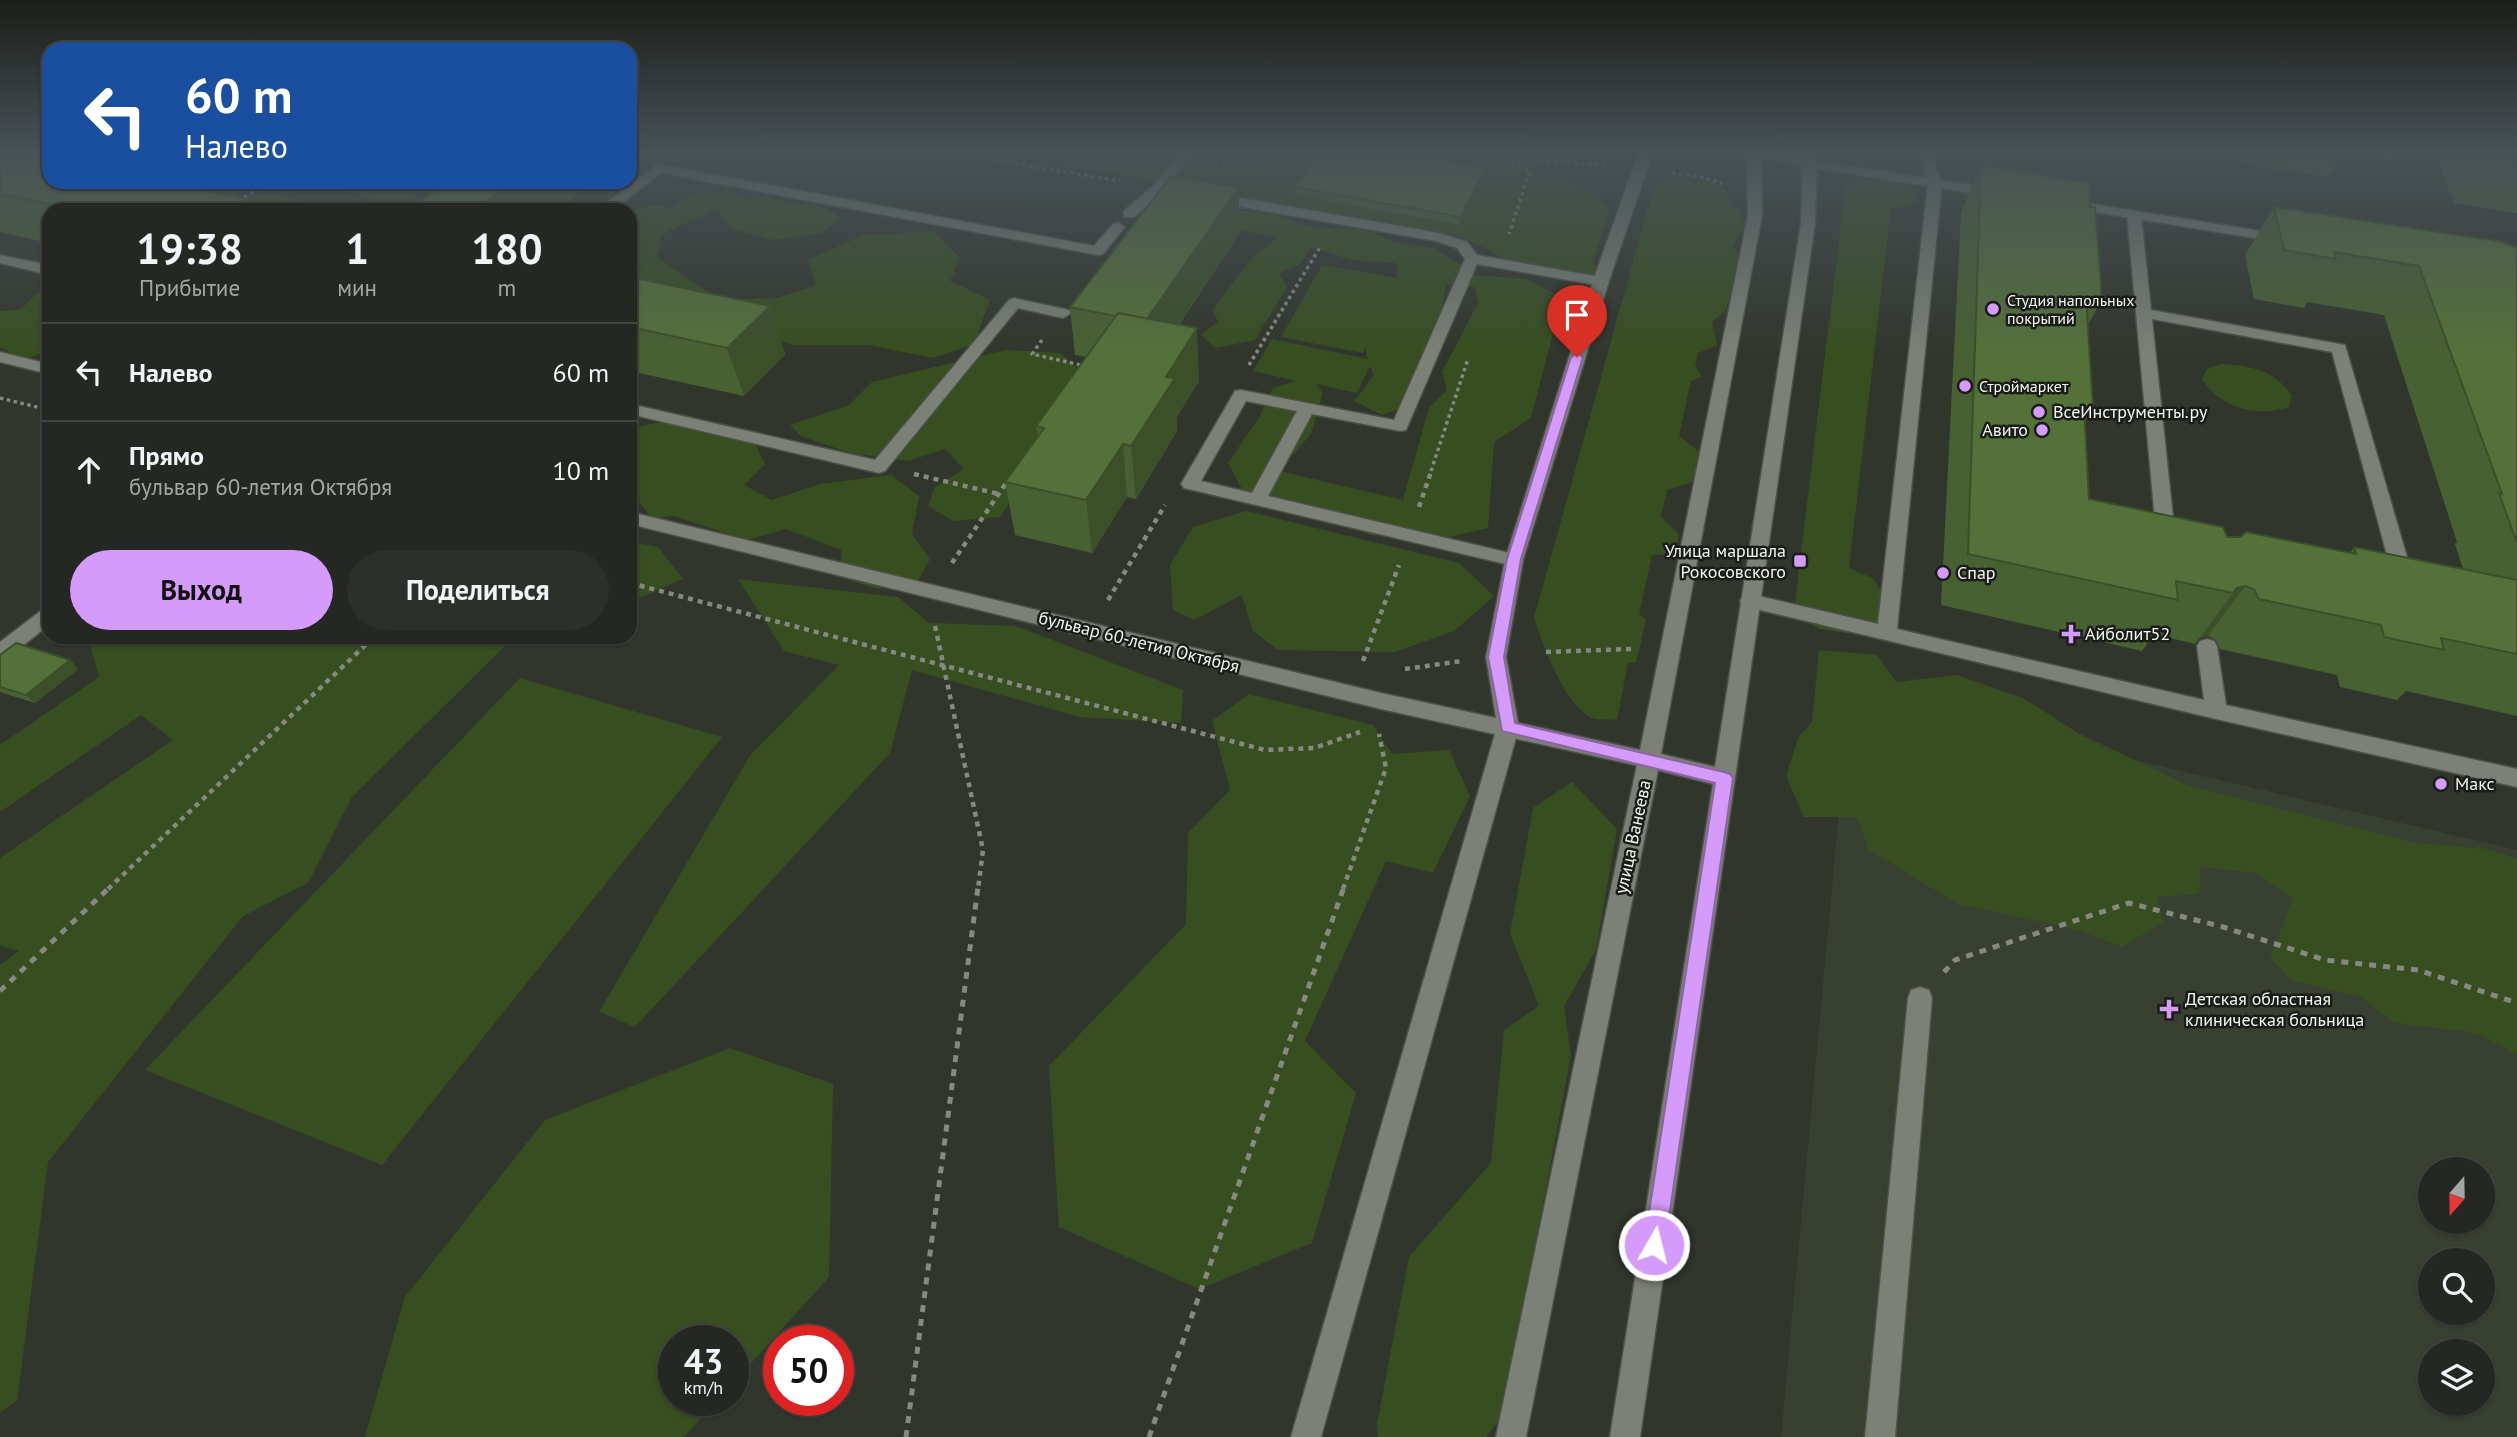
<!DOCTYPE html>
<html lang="ru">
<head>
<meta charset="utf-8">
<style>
	:root { --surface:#252822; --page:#2d302a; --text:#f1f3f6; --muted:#a3a6a5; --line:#424440; --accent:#d59bfa }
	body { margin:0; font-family:"PT Sans",sans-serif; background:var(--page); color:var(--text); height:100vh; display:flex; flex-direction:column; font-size:26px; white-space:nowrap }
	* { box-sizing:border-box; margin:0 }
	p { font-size:23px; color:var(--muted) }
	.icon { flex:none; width:38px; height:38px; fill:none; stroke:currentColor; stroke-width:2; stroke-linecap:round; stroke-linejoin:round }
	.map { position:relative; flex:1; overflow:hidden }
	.panel { position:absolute; left:42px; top:203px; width:595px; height:441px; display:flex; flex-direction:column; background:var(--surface); border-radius:21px; box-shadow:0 2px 5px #0004,0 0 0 2px var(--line) }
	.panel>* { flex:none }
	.top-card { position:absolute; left:42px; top:42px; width:595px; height:147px; border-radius:21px; box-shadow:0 2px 5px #0004,0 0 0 2px var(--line); background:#1a4fa0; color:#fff; overflow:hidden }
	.needle { width:46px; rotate:200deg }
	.controls { position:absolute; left:2418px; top:1157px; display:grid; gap:14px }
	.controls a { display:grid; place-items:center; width:77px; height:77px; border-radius:50%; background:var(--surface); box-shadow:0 2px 5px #0004,0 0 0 2px var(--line); font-size:35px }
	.speed { position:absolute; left:658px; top:1325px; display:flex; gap:14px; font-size:35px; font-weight:700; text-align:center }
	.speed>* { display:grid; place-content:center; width:91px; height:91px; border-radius:50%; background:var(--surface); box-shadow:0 2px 5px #0004,0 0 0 2px var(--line); line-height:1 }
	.speed small { font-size:18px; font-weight:400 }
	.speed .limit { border:10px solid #d22; background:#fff; color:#111 }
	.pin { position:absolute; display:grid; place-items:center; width:60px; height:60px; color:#fff; margin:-72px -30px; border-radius:50% 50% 50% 0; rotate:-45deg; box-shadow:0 0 7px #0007 }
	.pin .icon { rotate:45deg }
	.me { position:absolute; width:77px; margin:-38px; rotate:8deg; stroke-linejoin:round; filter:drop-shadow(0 0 5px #0008) }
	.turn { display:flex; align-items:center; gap:24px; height:147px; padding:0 28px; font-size:32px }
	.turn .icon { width:91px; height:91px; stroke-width:2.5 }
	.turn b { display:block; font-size:49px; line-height:60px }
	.eta { display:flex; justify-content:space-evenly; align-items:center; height:119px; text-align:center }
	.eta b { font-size:42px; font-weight:700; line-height:49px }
	.primary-button { display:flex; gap:14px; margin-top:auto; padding:14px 28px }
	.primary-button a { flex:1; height:80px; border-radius:42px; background:var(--accent); color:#111; font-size:28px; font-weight:700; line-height:80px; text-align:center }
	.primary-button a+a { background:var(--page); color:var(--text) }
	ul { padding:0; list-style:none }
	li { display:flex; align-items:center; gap:21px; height:98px; padding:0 28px; border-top:2px solid var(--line) }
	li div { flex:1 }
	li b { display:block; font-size:26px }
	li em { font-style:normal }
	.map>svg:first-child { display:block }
</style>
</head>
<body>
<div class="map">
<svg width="2517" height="1437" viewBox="0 0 2517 1437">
	<rect width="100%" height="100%" fill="#31362d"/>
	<path fill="#384031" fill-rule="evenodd" d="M1850,693L2517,850V1437H1781ZM2431,1169H2483V1222H2431ZM2431,1260H2483V1312H2431ZM2431,1351H2483V1404H2431Z"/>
	<g fill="#374e20" fill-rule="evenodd">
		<polygon points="992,152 1500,152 1595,196 1609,210 1593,264 1597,266 1593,276 1570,274 1564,269 1537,267 1501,258 1490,250 1452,234"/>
		<path d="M1688,178L1712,182L1727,192L1730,206L1739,209L1745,224L1733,246L1741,260L1726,310L1712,322L1717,345L1698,353L1695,365L1702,377L1691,381L1679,436L1702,454L1699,480L1667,490L1661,517L1679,534L1675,554L1652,555L1639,615L1646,619L1636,663H1628L1617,720C1610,719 1601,720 1595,719C1566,710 1543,644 1534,618L1653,190L1665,181Z"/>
		<path d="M1860,179C1881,179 1896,181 1914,193V204L1891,208L1849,568L1872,578L1882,592L1879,626L1862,635L1819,629L1802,619L1795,603L1844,199V185Z"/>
		<polygon points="69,182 257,182 235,195 229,194 231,199 274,194 308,203 301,210 166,210"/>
		<polygon points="278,182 393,182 419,189 412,201 380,204 337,186 282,187"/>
		<polygon points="728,190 745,199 770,195 788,205 817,203 841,218 822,233 773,240 730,228 717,209 662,234 657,257 715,297 630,301 630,212 650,205 673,208 691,195"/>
		<path d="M1205,206L1275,215L1312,227L1368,230L1394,242L1434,248L1476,275L1527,279L1562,298L1531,418L1494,442L1488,528L1450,537L1371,535L1243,491L1228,463L1259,418L1273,388L1296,381L1253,371L1272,339L1368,359L1365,348L1363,353L1281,337L1322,265L1397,278V263L1351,260L1311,247L1302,263L1279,274L1287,287L1255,340L1215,348L1201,334L1218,322L1213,309L1253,257L1278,237L1192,222ZM1446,285L1475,287L1478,303L1442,372L1447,390L1429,408L1403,500L1279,471L1311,434L1323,392L1316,384L1357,393L1370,366L1374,375L1354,401L1382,415L1414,403L1419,358L1440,325Z"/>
		<polygon points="933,231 960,258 950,281 990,300 974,344 933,358 869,345 793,345 716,318 742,299 777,298 816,285 808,260 864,235"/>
		<polygon points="49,292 49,350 24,360 0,347 0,311 21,309 38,293"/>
		<polygon points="1006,350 1061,353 1094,385 1053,437 1000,517 953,521 928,506 934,488 964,469 945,449 908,461 850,453 801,436 790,425 849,405 872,382"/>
		<path d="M2221,364C2250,365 2276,371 2292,396L2289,407C2257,418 2220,408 2202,379L2207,369Z"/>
		<polygon points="683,418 748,429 765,464 744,485 772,500 820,484 891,475 919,496 912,534 930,559 918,581 877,589 843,578 841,550 786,529 747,540 674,516 652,518 630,491 630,428"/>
		<polygon points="1246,511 1459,563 1494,596 1454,631 1395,652 1278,650 1253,631 1242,595 1194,620 1173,610 1170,565 1193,527"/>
		<polygon points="630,542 658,547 683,579 630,602"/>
		<polygon points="738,579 898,597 929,623 1016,626 1183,690 1181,723 1080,717 912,670 890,753 635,1027 599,1012 751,754 839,665 784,651"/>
		<polygon points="88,637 514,637 352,797 308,883 243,916 48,1162 17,1401 0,1412 0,965 19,951 0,946 0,858 173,740 141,715 0,812 0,745 99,677"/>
		<polygon points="1819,650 1877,655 1896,682 1957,675 2025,699 2078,733 2187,785 2417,843 2488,849 2517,859 2517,1054 2476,1033 2395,1023 2359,996 2292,981 2270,958 2293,899 2256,873 2201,867 2199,894 2157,897 2163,922 2122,947 2078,930 1958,904 1869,850 1857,817 1804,817 1786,776 1799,736 1812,722"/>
		<polygon points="520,678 722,737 382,1165 145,1070"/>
		<polygon points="1249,694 1373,725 1392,754 1449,750 1470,796 1433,873 1386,861 1305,1041 1356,1093 1312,1243 1199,1289 1059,1227 1049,1066 1186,924 1188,833 1230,790 1212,721"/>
		<polygon points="1572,782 1617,829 1596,950 1564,1006 1571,1056 1503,1415 1486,1437 1378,1437 1377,1424 1409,1257 1491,1163 1504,1030 1539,1006 1510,934 1533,808"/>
		<polygon points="730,1048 833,1084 829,1277 733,1383 733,1340 674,1340 674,1400 718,1400 684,1437 365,1437 405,1297 545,1120"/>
	</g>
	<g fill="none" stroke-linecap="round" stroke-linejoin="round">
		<g stroke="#4d514a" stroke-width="3">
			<g id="lane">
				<path d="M1179,152H1193L1168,185L1439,233L1467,242L1477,255L1606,278L1609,281L1601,286L1477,264L1406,430L1400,431L1312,414L1268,496L1514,554L1521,555L1523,560L1521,565L1514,566L1184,488L1181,484L1235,391L1241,390L1394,420L1465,259L1457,248L1436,241L1162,193L1134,217H1124V211L1154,185ZM1246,401L1297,411L1252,493L1201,481Z"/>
				<polygon points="1917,152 1931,152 1942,183 1897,629 2204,700 2197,646 2200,641 2207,639 2214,641 2217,646 2226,705 2517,769 2517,787 2216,719 1743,606 1740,601 1743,596 1750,594 1878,624 1928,183"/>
				<polygon points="2379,152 2393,152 2393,155 2386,159 2381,158"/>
				<polygon points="658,164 1094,246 1113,224 1118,223 1125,227 1103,254 1098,255 661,173 613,210 597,210"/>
				<polygon points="2134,211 2141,215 2151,310 2345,345 2414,581 2411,586 2397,586 2394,581 2332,352 2152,319 2174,527 2184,531 2186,535 2184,539 2177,541 2158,535 2156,531 2127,215"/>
				<polygon points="0,255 49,265 49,275 0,263"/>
				<polygon points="1014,298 1069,310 1071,313 1063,318 1018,308 885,471 879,473 630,414 630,404 875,460 1009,300"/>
				<polygon points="49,608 49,625 7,658 0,660 0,642 42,610"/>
				<polygon points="1508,719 1515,721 1519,727 1321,1437 1291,1437 1497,727 1501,721"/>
				<polygon points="1920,987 1929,990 1932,998 1895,1437 1865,1437 1908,998 1911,990"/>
			</g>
		</g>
		<g stroke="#4d514a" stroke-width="3">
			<g id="street">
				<polygon points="1639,152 1653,152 1609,281 1523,560 1506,657 1518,723 1649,752 1657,754 1660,760 1657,766 1649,768 1381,709 630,524 630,512 1381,693 1496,718 1486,657 1505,560 1593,281"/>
				<polygon points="1810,160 1998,189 2005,193 1998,197 1805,167 1805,161"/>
				<polygon points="2068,200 2285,235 2292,239 2285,243 2063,207 2061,204"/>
				<polygon points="0,352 49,364 49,374 0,362"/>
			</g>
		</g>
		<g stroke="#4d514a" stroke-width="3">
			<path id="secondary" d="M1747,152H1778L1803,158V152H1817L1815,223L1640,1437H1610L1713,784L1658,770L1526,1437H1496L1638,760L1748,215ZM1761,156L1803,166L1801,223L1715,767L1661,754L1762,215Z"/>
		</g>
		<g stroke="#858981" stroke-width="3.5" stroke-dasharray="3.5 3.5" stroke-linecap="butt">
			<polyline points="946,152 1120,181"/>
			<polyline points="1107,152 1144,159"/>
			<polyline points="1456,152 1491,158 1608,165"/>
			<polyline points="1498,160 1530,171 1509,234"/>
			<polyline points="1214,165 1270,152"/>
			<polyline points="1672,173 1703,177 1722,184"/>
			<polyline points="238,201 270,182"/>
			<polyline points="1042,340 1032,354 1085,366"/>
			<polyline points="1249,365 1320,247"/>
			<polyline points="0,398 49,410"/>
			<polyline points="1431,471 1468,359"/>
		</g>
		<g stroke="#858981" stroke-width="4.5" stroke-dasharray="5 5" stroke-linecap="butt">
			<polyline points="914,474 999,494"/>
			<polyline points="1419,507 1432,469"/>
			<polyline points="952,563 1008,480"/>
			<polyline points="630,583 1265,750 1314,748 1360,732"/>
			<polyline points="1108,600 1165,505"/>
			<polyline points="935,626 983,850 978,889"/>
			<polyline points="1546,652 1631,649"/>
			<polyline points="1363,661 1399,565"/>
			<polyline points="1405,669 1462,661"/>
			<polyline points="108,889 374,637"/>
			<polyline points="1343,889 1386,768 1379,734"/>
		</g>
		<g stroke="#858981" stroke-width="5" stroke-dasharray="7 7" stroke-linecap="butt">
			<polyline points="1944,972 1955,960 2129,903 2223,927 2325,960 2418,970 2517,1003"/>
			<polyline points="0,991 110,887"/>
			<polyline points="906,1437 978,887"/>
			<polyline points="1149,1437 1344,887"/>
		</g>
		<use href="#lane" fill="#7b8176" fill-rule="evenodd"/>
		<use href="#street" fill="#7b8176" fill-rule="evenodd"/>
		<use href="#secondary" fill="#7b8176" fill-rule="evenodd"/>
	</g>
	<g fill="#486132">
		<polygon points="0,152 247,199 254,210 49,210 49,243 0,232"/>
		<polygon points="2231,152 2344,152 2329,177 2254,166 2232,158"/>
		<polygon points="2434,152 2517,152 2517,213 2454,203"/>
		<polygon points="1981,165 2090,207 2102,299 2088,325 2093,408 2085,422 2089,499 2227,537 2350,553 2354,547 2463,569 2455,544 2457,542 2384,315 2307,302 2304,308 2254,299 2245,255 2274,207 2517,248 2517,716 2406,691 2397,700 2340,687 2337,675 2220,649 2216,640 2208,636 2199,638 2195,644 2154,634 2142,651 1941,605 1961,213"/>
		<polygon points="1485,176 1460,225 1295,195 1295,187"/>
		<polygon points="1239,234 1179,325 1199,381 1177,417 1177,431 1136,499 1127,497 1092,553 1015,535 1005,482 1038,437 1036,426 1086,357 1075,355 1070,307"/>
		<polygon points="630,277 770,306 785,354 744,396 630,371"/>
		<polygon points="0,655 70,660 78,669 35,703 0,692"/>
	</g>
	<g fill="#3b4f29">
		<polygon points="1486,168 1485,176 1460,225 1460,217"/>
		<polygon points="514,182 595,182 558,210 475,210"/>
		<polygon points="1239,187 1239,234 1148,370 1145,322"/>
		<polygon points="247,199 254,210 229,210"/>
		<polygon points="770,306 785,354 744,396 727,348"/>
		<polygon points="1197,328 1199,381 1177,417 1177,431 1136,499 1131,446 1166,377"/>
		<polygon points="1123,444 1127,497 1092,553 1086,500"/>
		<polygon points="2245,586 2208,636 2199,638 2195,644 2237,588"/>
		<polygon points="70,660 78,669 35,703 26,695"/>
	</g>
	<g fill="#54713a" stroke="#3b4f29" stroke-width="2">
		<polygon points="0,152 17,152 49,159 49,182 163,182 247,199 229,210 76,210 0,194"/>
		<polygon points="1319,152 1396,152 1486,168 1460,217 1295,187"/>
		<polygon points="2489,152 2517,152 2517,157 2489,153"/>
		<polygon points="1981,165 2089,183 2090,207 2095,207 2102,299 2086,296 2093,408 2084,406 2089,499 2223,527 2227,537 2241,537 2246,532 2356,554 2354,547 2517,580 2517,654 2441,638 2444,650 2384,637 2381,625 2259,599 2254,589 2245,586 2237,588 2233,593 2176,581 2178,600 1968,554"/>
		<polygon points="1171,176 1239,187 1147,319 1118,313 1115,316 1070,307"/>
		<polygon points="448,182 514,182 475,210 407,210"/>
		<polygon points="2274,207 2503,242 2517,248 2517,543 2499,493 2502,494 2419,266 2334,252 2336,259 2284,250"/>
		<polygon points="630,277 770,306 727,348 630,327"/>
		<polygon points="1118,313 1197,328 1166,377 1175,378 1131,446 1123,444 1086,500 1005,482 1044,428 1036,426"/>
		<polygon points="16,643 70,660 26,695 0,687 0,655"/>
	</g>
	<linearGradient id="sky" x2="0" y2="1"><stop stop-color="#1b1e19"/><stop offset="0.43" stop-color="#485257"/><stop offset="1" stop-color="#485257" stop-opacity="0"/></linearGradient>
	<rect width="2517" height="354" fill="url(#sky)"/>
	<polygon fill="#d59bfa" stroke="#8a65a2" stroke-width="2" points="1577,353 1583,357 1521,559 1504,657 1515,723 1724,772 1730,774 1733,778 1665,1245 1662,1252 1654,1256 1647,1252 1644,1245 1715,783 1502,731 1488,657 1507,559 1571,357"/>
	<g fill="#d59bfa" stroke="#1a1c18" stroke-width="2.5">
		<circle cx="1993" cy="309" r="7"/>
		<circle cx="1965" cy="386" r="7"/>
		<circle cx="2039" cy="412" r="7"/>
		<circle cx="2042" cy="430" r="7"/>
		<rect x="1793" y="554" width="14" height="14" rx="3.5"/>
		<circle cx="1943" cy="573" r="7"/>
		<path d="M2067.5 623.5h7v7h7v7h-7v7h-7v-7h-7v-7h7z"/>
		<circle cx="2441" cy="784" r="7"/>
		<path d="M2165.5 998.5h7v7h7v7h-7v7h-7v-7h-7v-7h7z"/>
	</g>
	<g text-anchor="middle" stroke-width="5" stroke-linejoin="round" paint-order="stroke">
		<g font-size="16" fill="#f3f6f0" stroke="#1a1c18" text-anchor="start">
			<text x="2007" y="306">Студия напольных<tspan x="2007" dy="18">покрытий</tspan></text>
			<text x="1979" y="392">Строймаркет</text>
		</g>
		<g font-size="18" fill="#f3f6f0" stroke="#1a1c18" text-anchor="start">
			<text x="2053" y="418">ВсеИнструменты.ру</text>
			<text x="2028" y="436" text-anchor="end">Авито</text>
			<text x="1786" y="557" text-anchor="end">Улица маршала<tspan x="1786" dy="21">Рокосовского</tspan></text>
			<text x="1957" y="579">Спар</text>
			<text x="2085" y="640">Айболит52</text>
			<text x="2455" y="790">Макс</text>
			<text x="2185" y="1005">Детская областная<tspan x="2185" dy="21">клиническая больница</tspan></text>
		</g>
		<g font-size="18" fill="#f3f6f0" stroke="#1a1c18">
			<text transform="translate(1139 642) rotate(14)" y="6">бульвар 60-летия Октября</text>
			<text transform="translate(1633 837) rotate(-78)" y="6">улица Ванеева</text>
		</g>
	</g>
</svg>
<div class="controls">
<a><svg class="needle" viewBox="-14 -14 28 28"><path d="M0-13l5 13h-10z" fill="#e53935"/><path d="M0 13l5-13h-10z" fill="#a3a6a5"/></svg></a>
<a><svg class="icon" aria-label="search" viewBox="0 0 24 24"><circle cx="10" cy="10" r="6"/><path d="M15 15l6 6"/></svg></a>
<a><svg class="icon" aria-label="layers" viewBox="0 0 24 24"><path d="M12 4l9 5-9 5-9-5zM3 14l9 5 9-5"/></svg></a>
</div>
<div class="speed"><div>43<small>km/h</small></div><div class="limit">50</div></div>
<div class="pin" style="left:1577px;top:357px;background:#d93025"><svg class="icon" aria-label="arrive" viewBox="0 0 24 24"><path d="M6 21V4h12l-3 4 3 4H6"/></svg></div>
<svg class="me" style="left:1654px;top:1245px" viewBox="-20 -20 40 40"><circle r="17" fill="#d59bfa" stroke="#fff" stroke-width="3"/><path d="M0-11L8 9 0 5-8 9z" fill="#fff"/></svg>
<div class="top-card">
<div class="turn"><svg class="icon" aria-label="left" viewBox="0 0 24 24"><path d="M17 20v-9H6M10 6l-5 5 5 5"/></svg><div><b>60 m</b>Налево</div></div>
</div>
<section class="panel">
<div class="eta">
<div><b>19:38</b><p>Прибытие</p></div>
<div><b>1</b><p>мин</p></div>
<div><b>180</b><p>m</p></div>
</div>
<ul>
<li><svg class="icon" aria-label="left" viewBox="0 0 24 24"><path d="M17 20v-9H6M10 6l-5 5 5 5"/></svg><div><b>Налево</b></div><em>60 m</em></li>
<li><svg class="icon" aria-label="ahead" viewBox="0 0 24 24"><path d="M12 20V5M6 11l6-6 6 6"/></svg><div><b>Прямо</b><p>бульвар 60-летия Октября</p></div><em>10 m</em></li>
</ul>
<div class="primary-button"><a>Выход</a><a>Поделиться</a></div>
</section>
</div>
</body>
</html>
